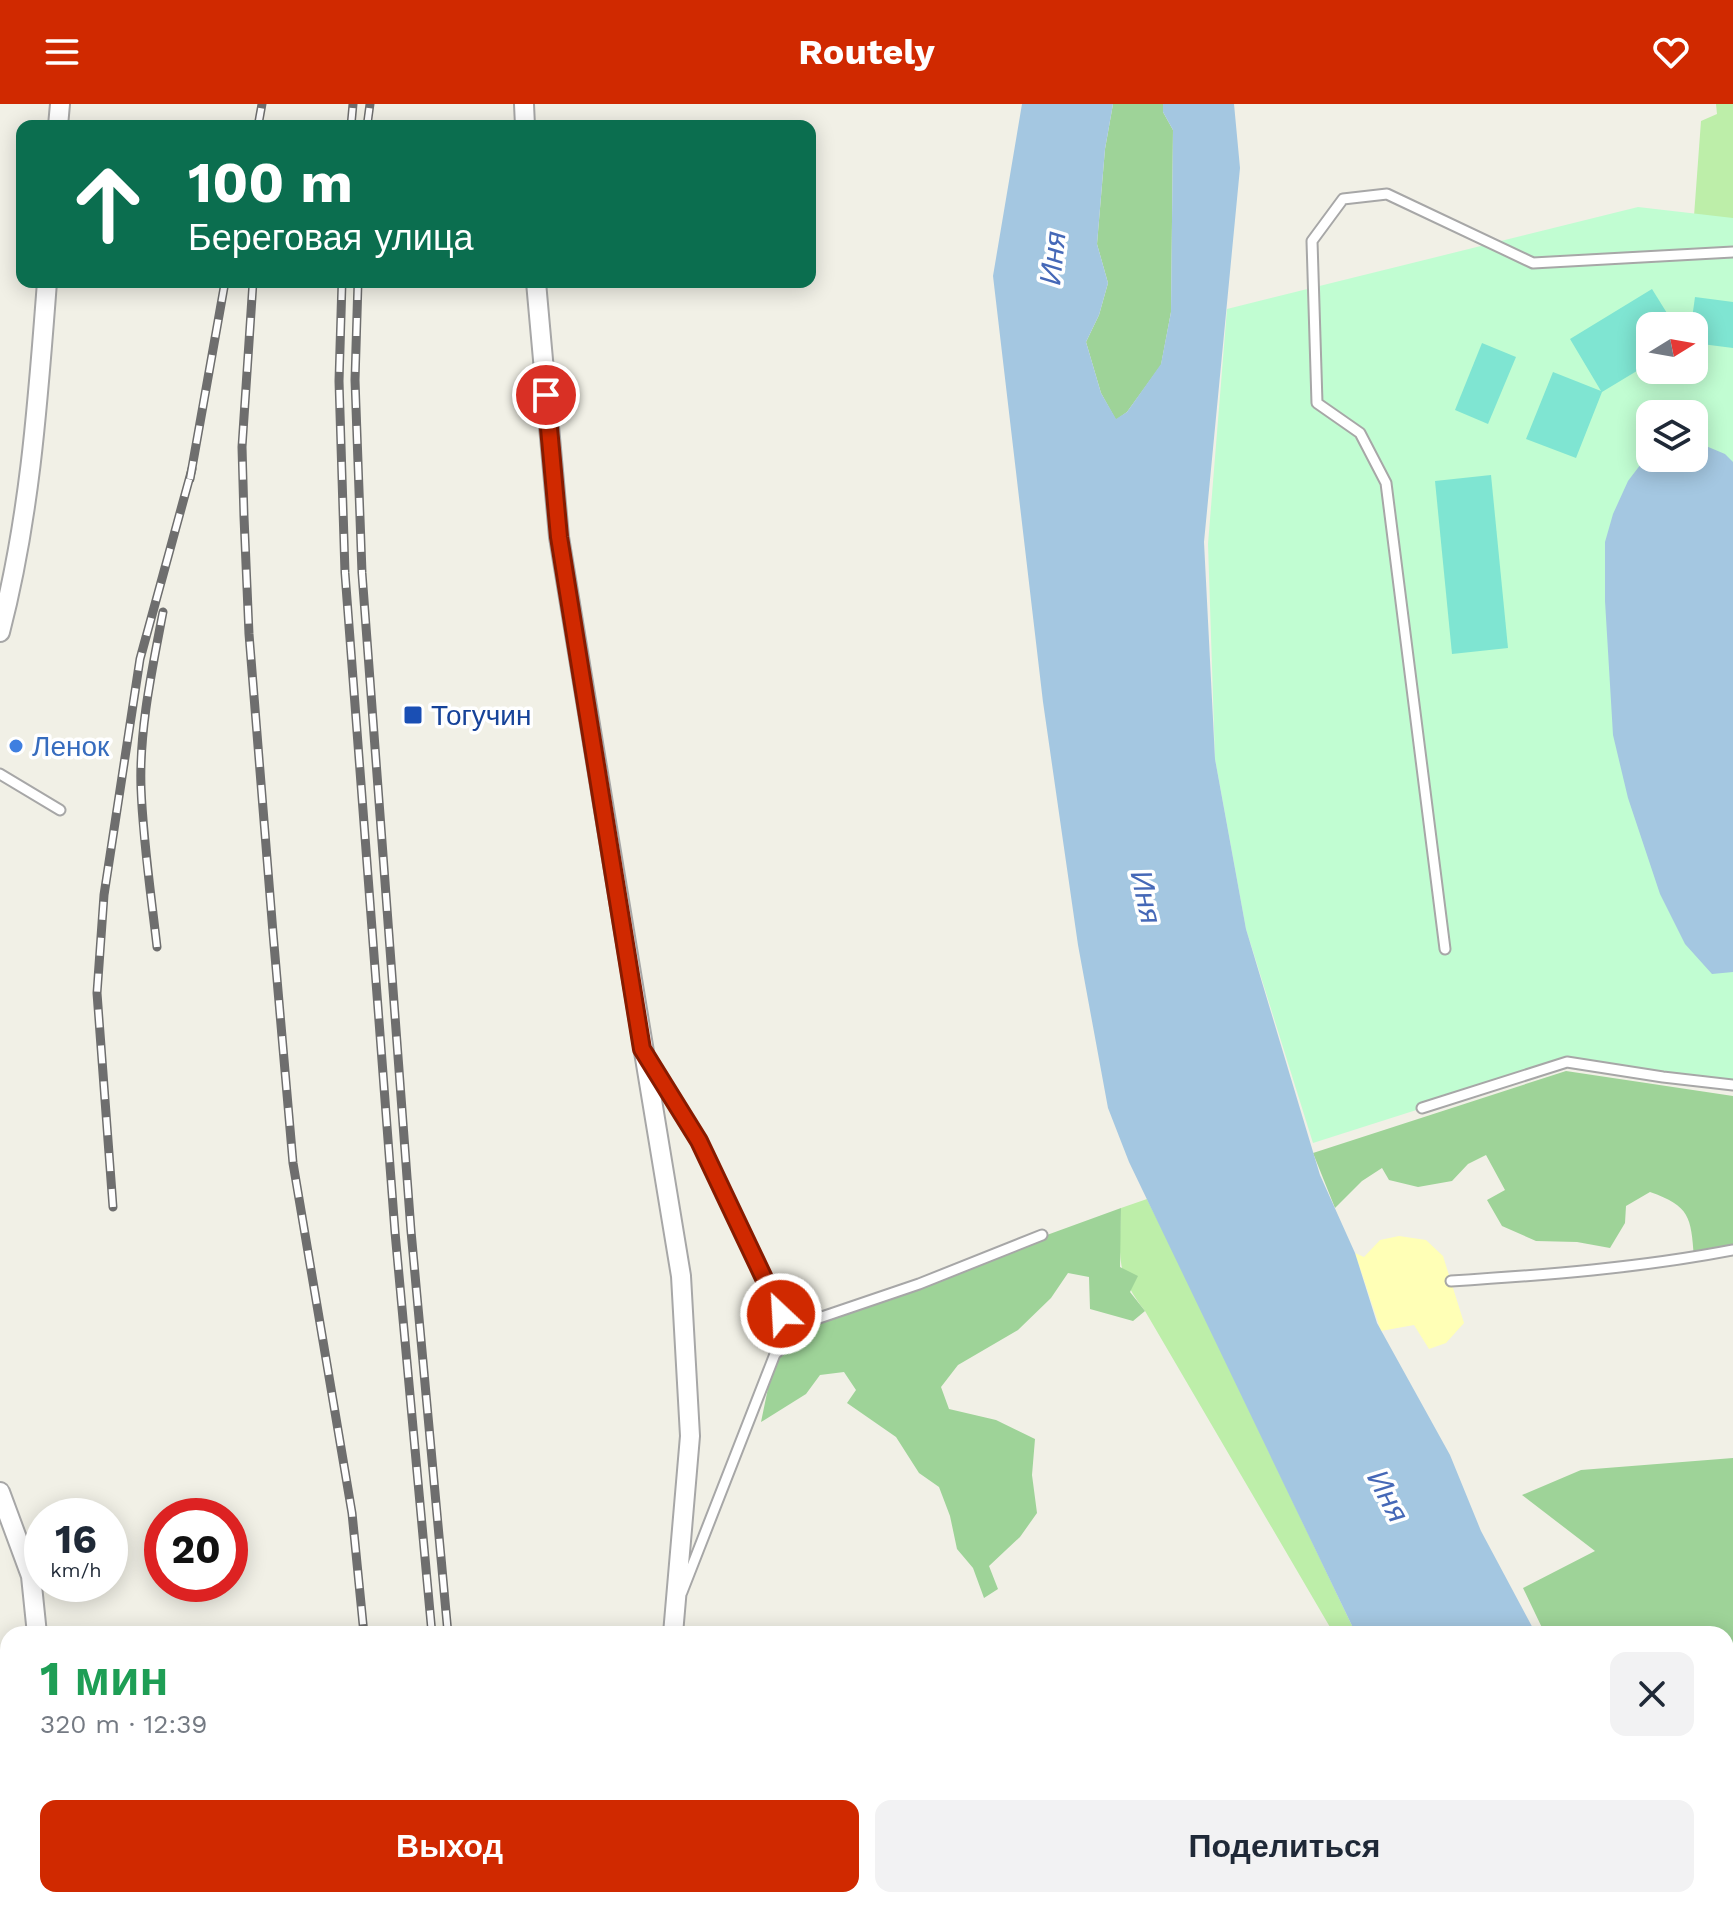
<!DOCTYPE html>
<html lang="ru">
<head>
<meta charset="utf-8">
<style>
	:root { --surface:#fff; --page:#f2f2f3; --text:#1f2937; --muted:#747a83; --accent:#d02900 }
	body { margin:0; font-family:"Work Sans",sans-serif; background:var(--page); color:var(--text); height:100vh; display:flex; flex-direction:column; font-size:30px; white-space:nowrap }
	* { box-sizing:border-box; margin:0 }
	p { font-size:26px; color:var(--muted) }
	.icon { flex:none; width:44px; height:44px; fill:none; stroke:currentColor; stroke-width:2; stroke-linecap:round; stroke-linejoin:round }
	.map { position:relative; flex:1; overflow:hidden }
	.panel { position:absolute; left:0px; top:1522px; width:1734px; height:282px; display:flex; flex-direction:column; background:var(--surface); border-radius:24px 24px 0 0; box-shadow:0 4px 20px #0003 }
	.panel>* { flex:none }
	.hud { position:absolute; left:16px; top:16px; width:800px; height:168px; border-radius:16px; box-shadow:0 4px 20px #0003; background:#0b6e4f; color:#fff; overflow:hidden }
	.needle { width:52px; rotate:79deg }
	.buttons { position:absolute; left:1636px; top:208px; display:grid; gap:16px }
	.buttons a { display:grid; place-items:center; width:72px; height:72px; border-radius:16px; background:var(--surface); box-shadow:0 4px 20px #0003; font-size:40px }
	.speed { position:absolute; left:24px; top:1394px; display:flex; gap:16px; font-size:40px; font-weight:700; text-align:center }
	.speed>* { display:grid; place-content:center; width:104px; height:104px; border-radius:50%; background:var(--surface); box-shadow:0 4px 20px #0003; line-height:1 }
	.speed small { font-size:20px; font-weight:400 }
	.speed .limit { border:12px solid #d22; background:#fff; color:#111 }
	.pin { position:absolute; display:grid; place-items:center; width:68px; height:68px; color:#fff; margin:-34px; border:4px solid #fff; border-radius:50%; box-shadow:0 2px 8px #0007 }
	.me { position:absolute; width:88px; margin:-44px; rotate:335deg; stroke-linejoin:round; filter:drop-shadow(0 0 6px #0008) }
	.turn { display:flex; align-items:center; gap:28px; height:168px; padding:0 40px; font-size:36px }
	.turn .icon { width:104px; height:104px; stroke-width:2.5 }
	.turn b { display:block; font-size:56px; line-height:68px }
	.round { display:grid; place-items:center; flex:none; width:84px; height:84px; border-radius:16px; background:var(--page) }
	.overview { display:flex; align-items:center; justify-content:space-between; height:136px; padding:0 40px }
	h1 { font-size:48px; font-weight:700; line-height:60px; color:#1e9e55 }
	.cta { display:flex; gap:16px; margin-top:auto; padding:16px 40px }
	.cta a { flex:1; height:92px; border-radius:16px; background:var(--accent); color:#fff; font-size:32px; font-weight:700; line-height:92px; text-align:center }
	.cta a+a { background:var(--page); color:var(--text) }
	header { display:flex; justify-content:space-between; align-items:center; height:104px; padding:0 40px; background:var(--accent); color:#fff; font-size:36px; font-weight:700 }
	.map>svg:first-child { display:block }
</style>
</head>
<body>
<header><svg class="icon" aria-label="menu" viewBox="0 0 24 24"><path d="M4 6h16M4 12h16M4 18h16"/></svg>Routely<svg class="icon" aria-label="heart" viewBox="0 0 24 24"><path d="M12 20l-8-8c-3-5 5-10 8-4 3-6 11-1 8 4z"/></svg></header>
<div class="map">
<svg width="1733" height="1803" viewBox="0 0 1733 1803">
	<rect width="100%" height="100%" fill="#f1f0e6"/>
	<g fill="#bdeea9">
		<polygon points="1716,0 1733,0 1733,115 1694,112 1701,17 1717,10"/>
		<path d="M1147,1095L1178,1157L1356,1530H1334L1145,1207C1114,1167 1120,1152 1121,1104Z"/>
	</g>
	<g fill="#9ed398">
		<polygon points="1113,0 1163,0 1163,8 1173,26 1171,208 1161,261 1127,308 1116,316 1101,289 1086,238 1099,211 1108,179 1097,140 1105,45"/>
		<path d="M1566,967L1733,992V1141L1694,1153C1691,1113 1690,1102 1650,1088L1626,1102L1625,1119L1610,1144L1577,1138L1536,1137L1502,1122L1487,1096L1505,1086L1486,1051L1468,1060L1452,1077L1418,1083L1389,1076L1382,1064L1362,1077L1335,1104L1313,1049Z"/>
		<polygon points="1121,1104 1120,1163 1138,1172 1130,1188 1145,1207 1133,1217 1090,1205 1089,1173 1068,1169 1051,1194 1018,1226 958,1261 941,1283 949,1305 996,1316 1035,1335 1032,1371 1037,1409 1020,1433 989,1462 998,1485 984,1494 973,1464 957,1445 950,1412 939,1383 919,1369 896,1333 847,1299 856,1286 844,1268 820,1271 806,1290 761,1318 775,1250 816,1215"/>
		<polygon points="1733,1354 1733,1803 1675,1803 1672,1796 1726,1796 1726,1530 1545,1530 1523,1484 1595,1447 1522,1391 1581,1366"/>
	</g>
	<polygon fill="#ffffb6" points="1399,1132 1426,1136 1443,1152 1464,1219 1446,1239 1429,1245 1414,1221 1381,1227 1355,1149 1364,1153 1380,1136"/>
	<path fill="#c1fdd2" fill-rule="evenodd" d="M1638,103L1733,114V986L1567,958L1313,1039L1246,825L1215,655L1208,440L1227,205ZM1650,222H1694V266H1650ZM1650,310H1694V354H1650Z"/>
	<g fill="#7fe5d2">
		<polygon points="1652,185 1675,222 1650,222 1650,259 1602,288 1576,354 1526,335 1553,268 1601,287 1570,235"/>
		<polygon points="1695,193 1733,198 1733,244 1694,239 1694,222 1691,222"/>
		<polygon points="1482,239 1516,253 1488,320 1455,306"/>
		<polygon points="1491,371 1508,544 1452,550 1435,377"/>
	</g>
	<g fill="#a4c7e1">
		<polygon points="1022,0 1113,0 1105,45 1097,140 1108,179 1099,211 1086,238 1101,289 1116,315 1127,308 1161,260 1171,208 1173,26 1163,8 1163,0 1234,0 1240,64 1204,438 1215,655 1246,825 1320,1071 1355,1149 1377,1219 1450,1351 1481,1427 1536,1530 1356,1530 1129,1058 1108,1004 1078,841 1043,598 993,172"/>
		<polygon points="1694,337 1725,350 1733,358 1733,868 1712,870 1685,840 1660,790 1628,694 1613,631 1605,497 1605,438 1613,410 1628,377 1650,348 1650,354 1694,354"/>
		<polygon points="1496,1796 1672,1796 1675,1803 1499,1803"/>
	</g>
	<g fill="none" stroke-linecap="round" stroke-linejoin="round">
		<g stroke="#a7a7a7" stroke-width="13">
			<g id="service">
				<polyline points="0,670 60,706"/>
				<polyline points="1445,845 1386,379 1360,329 1317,299 1312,137 1343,95 1387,90 1533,159 1733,148"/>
				<polyline points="650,958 699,1037 781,1210 816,1215 919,1180 1042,1131"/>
				<polyline points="1422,1004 1567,958 1663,973 1733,981"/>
				<path d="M1451,1177C1545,1171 1640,1164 1733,1146"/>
				<polyline points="682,1488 775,1250 816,1215"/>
			</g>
		</g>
		<g stroke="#a7a7a7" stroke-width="22">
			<g id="minor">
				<polyline points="524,0 525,22"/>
				<polyline points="58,22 60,0"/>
				<polyline points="536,178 559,433 681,1172 690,1332 673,1530"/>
				<path d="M0,528C30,413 38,296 47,178"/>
				<polyline points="0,1388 31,1472 37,1530"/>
				<polyline points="88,1796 92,1803"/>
				<polyline points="1002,1796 1010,1803"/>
				<polyline points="655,1803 656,1796"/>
			</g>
		</g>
		<use href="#service" stroke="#fff" stroke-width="9"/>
		<use href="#minor" stroke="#fff" stroke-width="18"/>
		<g stroke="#6e6e6e" stroke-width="9">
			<g id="rail">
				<polyline points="258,22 262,0"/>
				<polyline points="351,22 353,0"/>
				<polyline points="367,22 370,0"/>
				<polyline points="253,178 242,343 244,413 249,530 273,829 293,1059 352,1409 364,1530"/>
				<polyline points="342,178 339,277 345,469 395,1128 432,1530"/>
				<polyline points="358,178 355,276 362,469 411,1127 448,1530"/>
				<polyline points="190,375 225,178"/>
				<path d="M157,843C151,790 143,737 141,684C139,626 152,566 163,508"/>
				<polyline points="113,1103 97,889 104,791 140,555 192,365"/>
				<polyline points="410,1796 412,1803"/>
				<polyline points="476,1796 477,1803"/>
				<polyline points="492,1796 494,1803"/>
				<polyline points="370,1803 370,1796"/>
			</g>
		</g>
		<use href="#rail" stroke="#fff" stroke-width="6" stroke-dasharray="18" stroke-linecap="butt"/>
	</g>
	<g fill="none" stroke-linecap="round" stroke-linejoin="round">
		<g stroke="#871b00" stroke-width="20">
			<polyline id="route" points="546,291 559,433 642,945 699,1037 781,1210"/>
		</g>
		<use href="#route" stroke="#d02900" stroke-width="14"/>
	</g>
	<rect fill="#1a4fb4" stroke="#fff" stroke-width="3" x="403" y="601" width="20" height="20" rx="4"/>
	<circle fill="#3f7fe0" stroke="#fff" stroke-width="3" cx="16" cy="642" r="8"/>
	<g text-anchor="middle" stroke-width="7" stroke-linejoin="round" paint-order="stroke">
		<g font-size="28" fill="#164399" stroke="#fff" text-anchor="start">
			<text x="431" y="621">Тогучин</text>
		</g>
		<g font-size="28" fill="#366cbe" stroke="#fff" text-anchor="start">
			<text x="32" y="652">Ленок</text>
		</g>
		<g font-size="30" font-style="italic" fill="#4568b7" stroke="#fff">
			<text transform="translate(1053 154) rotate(-84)" y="10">Иня</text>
			<text transform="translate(1146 793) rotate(78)" y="10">Иня</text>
			<text transform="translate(1388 1392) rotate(62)" y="10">Иня</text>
		</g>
	</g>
</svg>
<div class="buttons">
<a><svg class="needle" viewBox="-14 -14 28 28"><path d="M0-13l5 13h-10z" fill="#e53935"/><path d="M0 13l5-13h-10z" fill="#747a83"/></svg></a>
<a><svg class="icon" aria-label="layers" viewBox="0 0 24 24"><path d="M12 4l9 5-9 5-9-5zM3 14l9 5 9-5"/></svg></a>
</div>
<div class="speed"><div>16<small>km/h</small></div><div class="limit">20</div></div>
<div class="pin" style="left:546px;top:291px;background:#d93025"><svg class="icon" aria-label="arrive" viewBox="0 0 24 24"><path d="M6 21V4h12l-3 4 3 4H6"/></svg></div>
<svg class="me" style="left:781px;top:1210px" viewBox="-20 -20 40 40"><circle r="17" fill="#d02900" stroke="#fff" stroke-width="3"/><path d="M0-11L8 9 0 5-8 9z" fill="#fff"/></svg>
<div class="hud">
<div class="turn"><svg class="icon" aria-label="ahead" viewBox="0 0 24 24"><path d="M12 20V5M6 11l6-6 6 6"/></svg><div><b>100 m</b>Береговая улица</div></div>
</div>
<section class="panel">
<div class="overview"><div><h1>1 мин</h1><p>320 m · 12:39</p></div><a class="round"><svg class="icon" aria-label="close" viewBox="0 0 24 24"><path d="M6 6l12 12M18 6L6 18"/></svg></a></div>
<div class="cta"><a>Выход</a><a>Поделиться</a></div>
</section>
</div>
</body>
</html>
